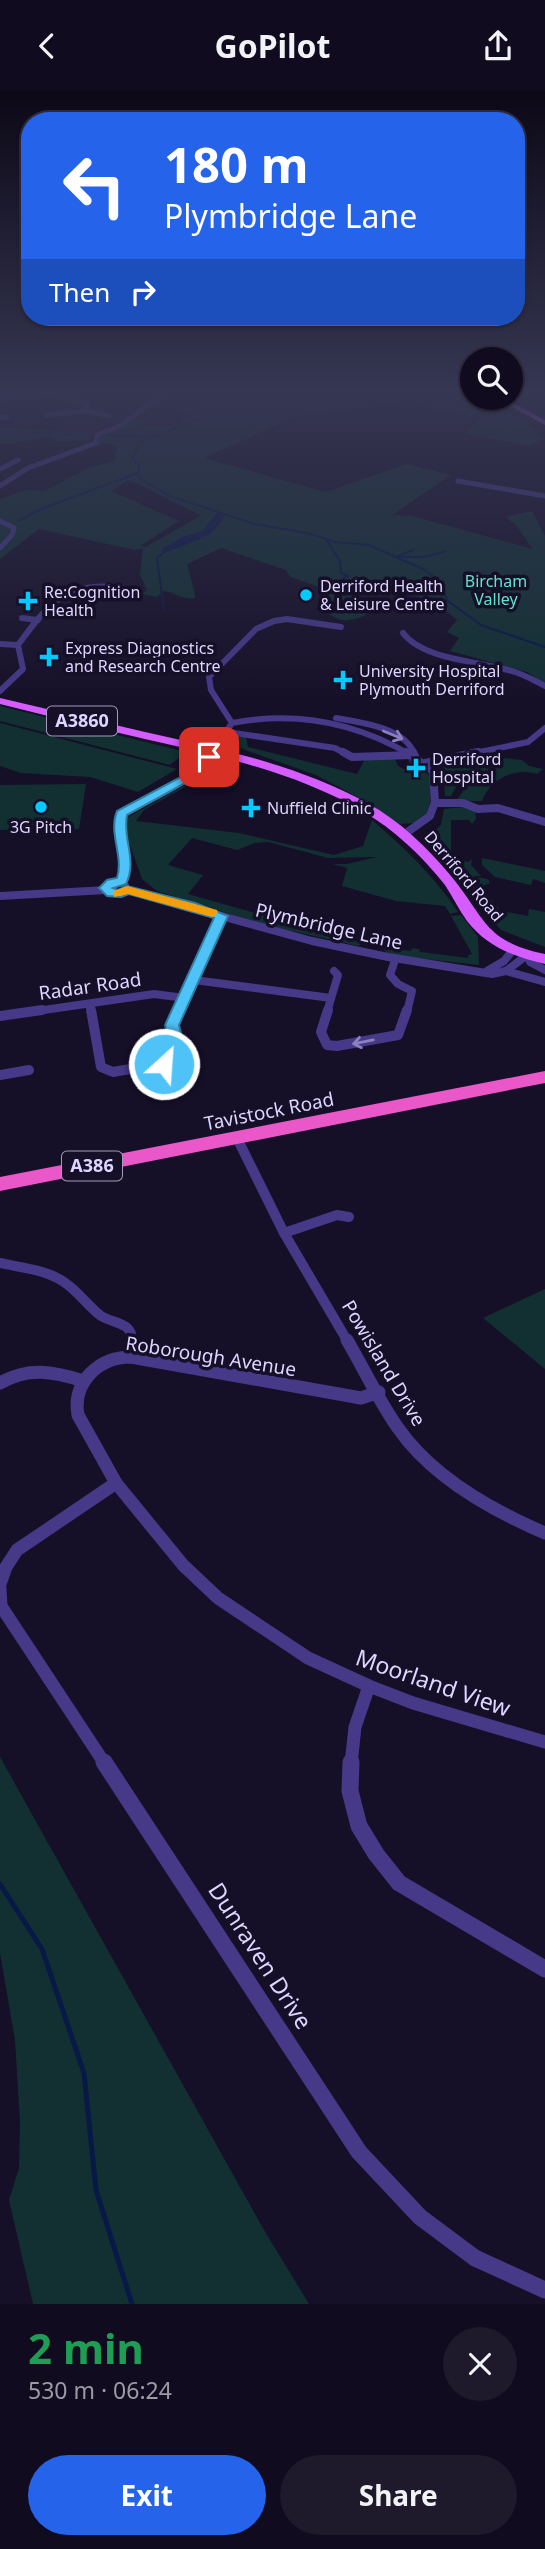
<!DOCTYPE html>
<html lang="en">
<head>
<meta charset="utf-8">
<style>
	:root { --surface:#100b1e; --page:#1e192b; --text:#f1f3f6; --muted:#9c9ba4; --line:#302b3c; --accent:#2563eb }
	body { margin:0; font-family:"Noto Sans",sans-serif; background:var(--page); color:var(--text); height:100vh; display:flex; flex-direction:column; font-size:26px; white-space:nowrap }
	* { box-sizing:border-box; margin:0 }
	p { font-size:23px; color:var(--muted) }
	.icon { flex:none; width:38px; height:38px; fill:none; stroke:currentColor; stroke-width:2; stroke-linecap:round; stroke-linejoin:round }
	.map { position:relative; height:2213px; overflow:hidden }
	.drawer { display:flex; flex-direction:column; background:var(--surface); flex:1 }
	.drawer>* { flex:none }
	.guide { position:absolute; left:21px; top:21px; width:504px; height:214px; border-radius:28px; box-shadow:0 2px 5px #0004,0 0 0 2px var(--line); background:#2563eb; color:#fff; overflow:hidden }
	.buttons { position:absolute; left:460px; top:256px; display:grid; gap:14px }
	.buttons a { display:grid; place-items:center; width:63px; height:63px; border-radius:50%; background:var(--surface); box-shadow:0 2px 5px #0004,0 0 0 2px var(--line); font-size:35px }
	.pin { position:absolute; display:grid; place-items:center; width:60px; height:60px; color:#fff; margin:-30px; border-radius:14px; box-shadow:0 4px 10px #0006 }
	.me { position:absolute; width:77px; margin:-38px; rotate:26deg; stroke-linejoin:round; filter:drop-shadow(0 0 5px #0008) }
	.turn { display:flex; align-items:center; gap:24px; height:147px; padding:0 28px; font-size:32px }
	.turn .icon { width:91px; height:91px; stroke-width:2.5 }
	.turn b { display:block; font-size:49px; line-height:60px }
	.then { display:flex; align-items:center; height:66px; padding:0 28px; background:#0003; gap:14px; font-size:26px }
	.round { display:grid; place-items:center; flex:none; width:74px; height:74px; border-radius:37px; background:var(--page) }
	.overview { display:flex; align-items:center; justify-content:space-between; height:119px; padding:0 28px }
	h1 { font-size:42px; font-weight:700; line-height:52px; color:#1e9e55 }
	.action { display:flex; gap:14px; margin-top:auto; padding:14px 28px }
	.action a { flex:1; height:80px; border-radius:42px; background:var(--accent); color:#fff; font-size:28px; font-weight:700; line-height:80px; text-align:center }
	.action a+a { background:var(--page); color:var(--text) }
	header { display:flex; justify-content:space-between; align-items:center; height:91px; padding:0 28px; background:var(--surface); font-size:32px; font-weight:700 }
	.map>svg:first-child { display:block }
</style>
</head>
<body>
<header><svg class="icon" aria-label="back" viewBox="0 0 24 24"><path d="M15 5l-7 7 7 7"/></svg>GoPilot<svg class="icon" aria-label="share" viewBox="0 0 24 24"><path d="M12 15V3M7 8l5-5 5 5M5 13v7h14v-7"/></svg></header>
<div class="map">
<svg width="545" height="2213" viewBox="0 0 545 2213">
	<rect width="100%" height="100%" fill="#160f28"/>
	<g fill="#123032" fill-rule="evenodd">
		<path d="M250,303H406V311L299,324L204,367L326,401L406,373L451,384L392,424L412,425L533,458C525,448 517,432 505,426L532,420L545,445V593L527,581L450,560L459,547L447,541L457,529L447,521L430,516L422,507L384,493L360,491L350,507L366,524C343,533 336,531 319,513L332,500L290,486L286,479L221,457L187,473L195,503V507C184,510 174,501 163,500L157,506L142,503L147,499L140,484L143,457L135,459L39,438L0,468V408L25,399L44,400L88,377L114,370L117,355L106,353L64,363L95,350L96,346L127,329L148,328L143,335H172L193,325L179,318ZM129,389L200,424V425L146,456L140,455L179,430L111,400Z"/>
		<polygon points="410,303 470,303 486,311 472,325 421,314 409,309"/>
		<polygon points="494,315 528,332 544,348 529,355 465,342"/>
		<path d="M0,337L94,342L89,345L90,349L55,351L54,346C34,347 19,354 0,353Z"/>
		<polygon points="0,615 186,661 170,674 0,630"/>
		<polygon points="0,632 177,678 138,701 90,686 21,682 0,675"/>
		<path d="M238,645L246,646L248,656L357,683L365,668H395L398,675L404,678L410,674L408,668L401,667L405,666C435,679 435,694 427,725L416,732L398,733L350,702L316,684L231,654L232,648Z"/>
		<path d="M485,665L522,669L529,675L543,678L537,683C515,676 490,688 482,710H456L475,683L458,681L459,691L451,705H445L443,673L448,670Z"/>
		<path d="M214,680L144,719L136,730L239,742L334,764L363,755L372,729C405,757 434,785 458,821L450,823L445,815L396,810L342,795L347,777L333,773H347L377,766L328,767L268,751L255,752L237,759L192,747L168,774L203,784L188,803L362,852L367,850L358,855L257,832L157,800L142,788L124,737L125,728L203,684Z"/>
		<polygon points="86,693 79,738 0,739 0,694"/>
		<polygon points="464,716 475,720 476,728 472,733 469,729 451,729 451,767 468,771 472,768 471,774 481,785 459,786 425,750 441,734 444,718"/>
		<polygon points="482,767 545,780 545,792 533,788 531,794 495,786 482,774"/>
		<polygon points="472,785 488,788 490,792 481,796 501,820 528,825 529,818 545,821 545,856 501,839 481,817 463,789"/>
		<polygon points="461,824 478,846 479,874 390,864 384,859 384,852 393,853 394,858 411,860 412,857 419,858 420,861 468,867 468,864 472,863 451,825"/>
		<polygon points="545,1198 545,1278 483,1227"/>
		<polygon points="0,1666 264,2139 309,2213 33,2213 9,2109 19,2077 20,2031 15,1949 0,1862"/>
	</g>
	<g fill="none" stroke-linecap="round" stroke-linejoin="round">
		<g stroke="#091947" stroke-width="2">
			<polyline points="272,303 224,317 139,352 133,367 139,376 138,386 169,405 255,433 307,442 335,451 369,454 423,478 437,488 448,510 481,534 545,556"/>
			<polyline points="0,341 148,346"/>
			<polyline points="18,430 41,418 138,382"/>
			<polyline points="327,450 340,470 341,482 348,485 340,489 342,496"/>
			<polyline points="398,465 413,459"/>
			<polyline points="397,466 425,466 446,460"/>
			<polyline points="344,502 347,509"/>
			<polyline points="164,519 157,467 166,460"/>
		</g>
		<polyline stroke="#091947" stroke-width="5" points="0,1793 42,1858 84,1982 96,2099 132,2213"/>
		<path fill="#091947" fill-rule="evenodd" d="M218,421L226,423C221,430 214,442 206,445C201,448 166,462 162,462V458L184,445L201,441Z"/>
		<g stroke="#453988" stroke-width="5">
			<polyline points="56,303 87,313 87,318"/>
			<polyline points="0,307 54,303"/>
			<polyline points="46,324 87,320 109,325"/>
			<polyline points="0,327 7,326"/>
			<polyline points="0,378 18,369"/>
			<polyline points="458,390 545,405"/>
			<polyline points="0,395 28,377 96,352 97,344 121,334 163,303"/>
			<polyline points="0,430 14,437 12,444 0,457"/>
		</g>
		<g stroke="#453988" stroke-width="6">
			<polyline points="22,527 38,529"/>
			<path d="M403,542C424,570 483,570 515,581C525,584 535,590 545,595"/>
			<polyline points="0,553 18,554"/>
			<path d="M0,600L23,578L18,554C49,512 66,489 122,497"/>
			<path d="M336,627C360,631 406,637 414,663"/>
			<polyline points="232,632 211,599 209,586 256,538 274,530 287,528 341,536"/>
			<polyline points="228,641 335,657 346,663"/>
			<path d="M211,663L232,632C295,620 354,631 409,663"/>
			<polyline points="470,663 528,651 545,637"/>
		</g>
		<g stroke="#453988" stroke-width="8">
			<polyline points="343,661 352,666 412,664"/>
			<polyline points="413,661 415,665"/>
			<polyline points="425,672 478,661"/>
			<polyline points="435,712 463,712 478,718 498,717 545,731"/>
			<polyline points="406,742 430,725 435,711 433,680 406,661"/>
			<polygon points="111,791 123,791 127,798 121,803 110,802 106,797"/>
			<path d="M122,791C131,763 116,748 121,722C153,706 192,691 212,661"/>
			<polyline points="127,799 312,850 388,866 492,883 506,880 527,864 530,871 545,879"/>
			<polyline points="0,805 106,799"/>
			<polyline points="395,869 390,884 398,893 412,900 407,921"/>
			<polyline points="487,880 504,870 513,859"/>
			<polyline points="506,880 545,891"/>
			<polyline points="194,889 331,907"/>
			<polyline points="90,913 91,921"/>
			<polyline points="30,921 154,903 185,907"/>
			<polyline points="178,921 221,825"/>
			<polyline points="327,921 338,884 334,880"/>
		</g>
		<g stroke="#453988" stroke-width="10">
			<polyline points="91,919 101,976 113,981 176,970 179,958 172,934 179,919"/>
			<polyline points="328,919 321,941 327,954 337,955 398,944 407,919"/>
			<polyline points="0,925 42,919"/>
			<polyline points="0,984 29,979"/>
			<polyline points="237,1047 284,1142 348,1251"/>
			<polyline points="284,1142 337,1124 349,1126"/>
			<path d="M0,1172C23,1177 50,1179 68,1194C80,1203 89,1216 101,1225C115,1233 133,1231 132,1251"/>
		</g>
		<g stroke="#453988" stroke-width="13">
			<path d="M347,1249C364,1278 379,1310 398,1337C432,1386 491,1419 545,1442"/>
			<polyline points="131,1266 132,1249"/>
			<path d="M0,1292C28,1276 53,1280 83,1290"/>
			<path d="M379,1301L361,1307L131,1266C99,1266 72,1291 78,1324L116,1392L183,1474L218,1507L308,1567L369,1595L413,1612L545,1651"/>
			<polyline points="0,1493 6,1476 17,1459 116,1392"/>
			<polyline points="0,1497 1,1515 105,1673"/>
			<polyline points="351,1673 355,1636 369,1595"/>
		</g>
		<g stroke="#453988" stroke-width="17">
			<polyline points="104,1671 359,2061 420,2126 475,2167 545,2199"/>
			<polyline points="351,1671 350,1700 359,1735 376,1763 399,1792 545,1878"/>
		</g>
		<g fill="#d55dff" fill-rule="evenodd">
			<polygon points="493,306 502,306 545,329 545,334"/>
			<path d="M0,607C48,618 97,630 145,641C221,658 298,674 367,712C400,730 427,756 451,785C485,826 484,851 545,863V873C515,866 487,856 467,830C459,819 453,806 445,794C422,765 394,738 362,720C295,681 219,665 145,648C97,637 48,625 0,613Z"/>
		</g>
		<polygon fill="#ea57c8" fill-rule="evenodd" points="545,980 545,992 0,1100 0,1086"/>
	</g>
	<defs><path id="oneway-shaft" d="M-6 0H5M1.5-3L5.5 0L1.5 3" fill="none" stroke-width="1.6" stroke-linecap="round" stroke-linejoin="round" transform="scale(1.75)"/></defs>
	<g stroke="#8a80be">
		<use href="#oneway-shaft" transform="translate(393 644) rotate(22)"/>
		<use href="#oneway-shaft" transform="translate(363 951) rotate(169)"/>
	</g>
	<linearGradient id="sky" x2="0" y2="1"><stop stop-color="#0c0816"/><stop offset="0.49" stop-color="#363753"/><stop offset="1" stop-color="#363753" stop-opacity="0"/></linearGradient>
	<rect width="545" height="613" fill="url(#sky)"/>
	<path fill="#4fc3f7" stroke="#337fa1" stroke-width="2" d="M205,664L215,666L189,690L127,724C122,748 138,769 126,793L113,797L118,799L127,795L195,812L228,825L179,934L187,964L181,973L164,978L157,973L172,964L165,934L214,827L129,803L121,806L107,805L99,797L107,789L117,787C124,765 108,742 117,720L181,686Z"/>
	<polygon fill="#f59e0b" points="127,795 217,819 218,822 212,826 128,803 114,806 114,800"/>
	<g fill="#02caff" stroke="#160f28" stroke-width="2.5">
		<circle cx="306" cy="504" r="7"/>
		<path d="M24.5 499.5h7v7h7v7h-7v7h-7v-7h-7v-7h7z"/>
		<path d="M45.5 555.5h7v7h7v7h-7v7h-7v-7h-7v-7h7z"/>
		<path d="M339.5 578.5h7v7h7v7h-7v7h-7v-7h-7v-7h7z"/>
		<path d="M412.5 666.5h7v7h7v7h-7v7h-7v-7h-7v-7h7z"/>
		<circle cx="41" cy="716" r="7"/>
		<path d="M247.5 706.5h7v7h7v7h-7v7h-7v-7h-7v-7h7z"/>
	</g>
	<g text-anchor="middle" stroke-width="7" stroke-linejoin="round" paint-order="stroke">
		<g font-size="16" fill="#5fe3d0" stroke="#160f28">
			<text x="496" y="496">Bircham<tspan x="496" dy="18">Valley</tspan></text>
		</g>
		<g font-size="16" fill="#dfd6ff" stroke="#160f28" text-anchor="start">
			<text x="320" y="501">Derriford Health<tspan x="320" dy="18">&amp; Leisure Centre</tspan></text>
			<text x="44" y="507">Re:Cognition<tspan x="44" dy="18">Health</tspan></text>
			<text x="65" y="563">Express Diagnostics<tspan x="65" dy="18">and Research Centre</tspan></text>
			<text x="359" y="586">University Hospital<tspan x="359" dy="18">Plymouth Derriford</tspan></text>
			<text x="432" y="674">Derriford<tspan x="432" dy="18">Hospital</tspan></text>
			<text x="267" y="723">Nuffield Clinic</text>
			<text x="41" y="742" text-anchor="middle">3G Pitch</text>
		</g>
		<g font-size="16" fill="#dfd6ff" stroke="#160f28">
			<text transform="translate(464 785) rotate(50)" y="6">Derriford Road</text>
		</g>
		<g fill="#160f28" stroke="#a39abe" stroke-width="2">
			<rect x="47" y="615.5" width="70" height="29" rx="5"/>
			<rect x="62" y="1060.5" width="60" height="29" rx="5"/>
		</g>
		<g font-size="18" font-weight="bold" fill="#dfd6ff">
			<text x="82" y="636">A3860</text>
			<text x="92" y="1081">A386</text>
		</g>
		<g font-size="19" fill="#dfd6ff" stroke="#160f28">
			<text transform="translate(329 835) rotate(13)" y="7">Plymbridge Lane</text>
			<text transform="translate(90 895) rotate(-8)" y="7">Radar Road</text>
			<text transform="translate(269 1020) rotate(-11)" y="7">Tavistock Road</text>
			<text transform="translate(211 1265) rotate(9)" y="7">Roborough Avenue</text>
			<text transform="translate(384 1272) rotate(59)" y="7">Powisland Drive</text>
		</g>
		<g font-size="23" fill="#dfd6ff" stroke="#160f28">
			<text transform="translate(433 1592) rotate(19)" y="8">Moorland View</text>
			<text transform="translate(260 1865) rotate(57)" y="8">Dunraven Drive</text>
		</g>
	</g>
</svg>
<div class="buttons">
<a><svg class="icon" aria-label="search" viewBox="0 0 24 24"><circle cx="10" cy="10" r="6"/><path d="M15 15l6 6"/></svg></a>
</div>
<div class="pin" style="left:209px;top:666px;background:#d93025"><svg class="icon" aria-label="arrive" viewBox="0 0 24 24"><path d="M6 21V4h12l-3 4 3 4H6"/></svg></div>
<svg class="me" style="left:164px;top:973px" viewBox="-20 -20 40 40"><circle r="17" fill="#4fc3f7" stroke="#fff" stroke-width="3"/><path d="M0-11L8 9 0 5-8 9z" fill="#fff"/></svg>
<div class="guide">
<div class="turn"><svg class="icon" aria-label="left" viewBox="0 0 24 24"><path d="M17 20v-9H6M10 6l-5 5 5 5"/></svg><div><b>180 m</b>Plymbridge Lane</div></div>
<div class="then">Then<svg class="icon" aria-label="right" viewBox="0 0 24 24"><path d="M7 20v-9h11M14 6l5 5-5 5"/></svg></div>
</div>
</div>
<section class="drawer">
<div class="overview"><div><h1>2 min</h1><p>530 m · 06:24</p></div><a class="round"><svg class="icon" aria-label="close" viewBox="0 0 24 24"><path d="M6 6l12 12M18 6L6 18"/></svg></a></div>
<div class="action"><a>Exit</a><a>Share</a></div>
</section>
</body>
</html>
